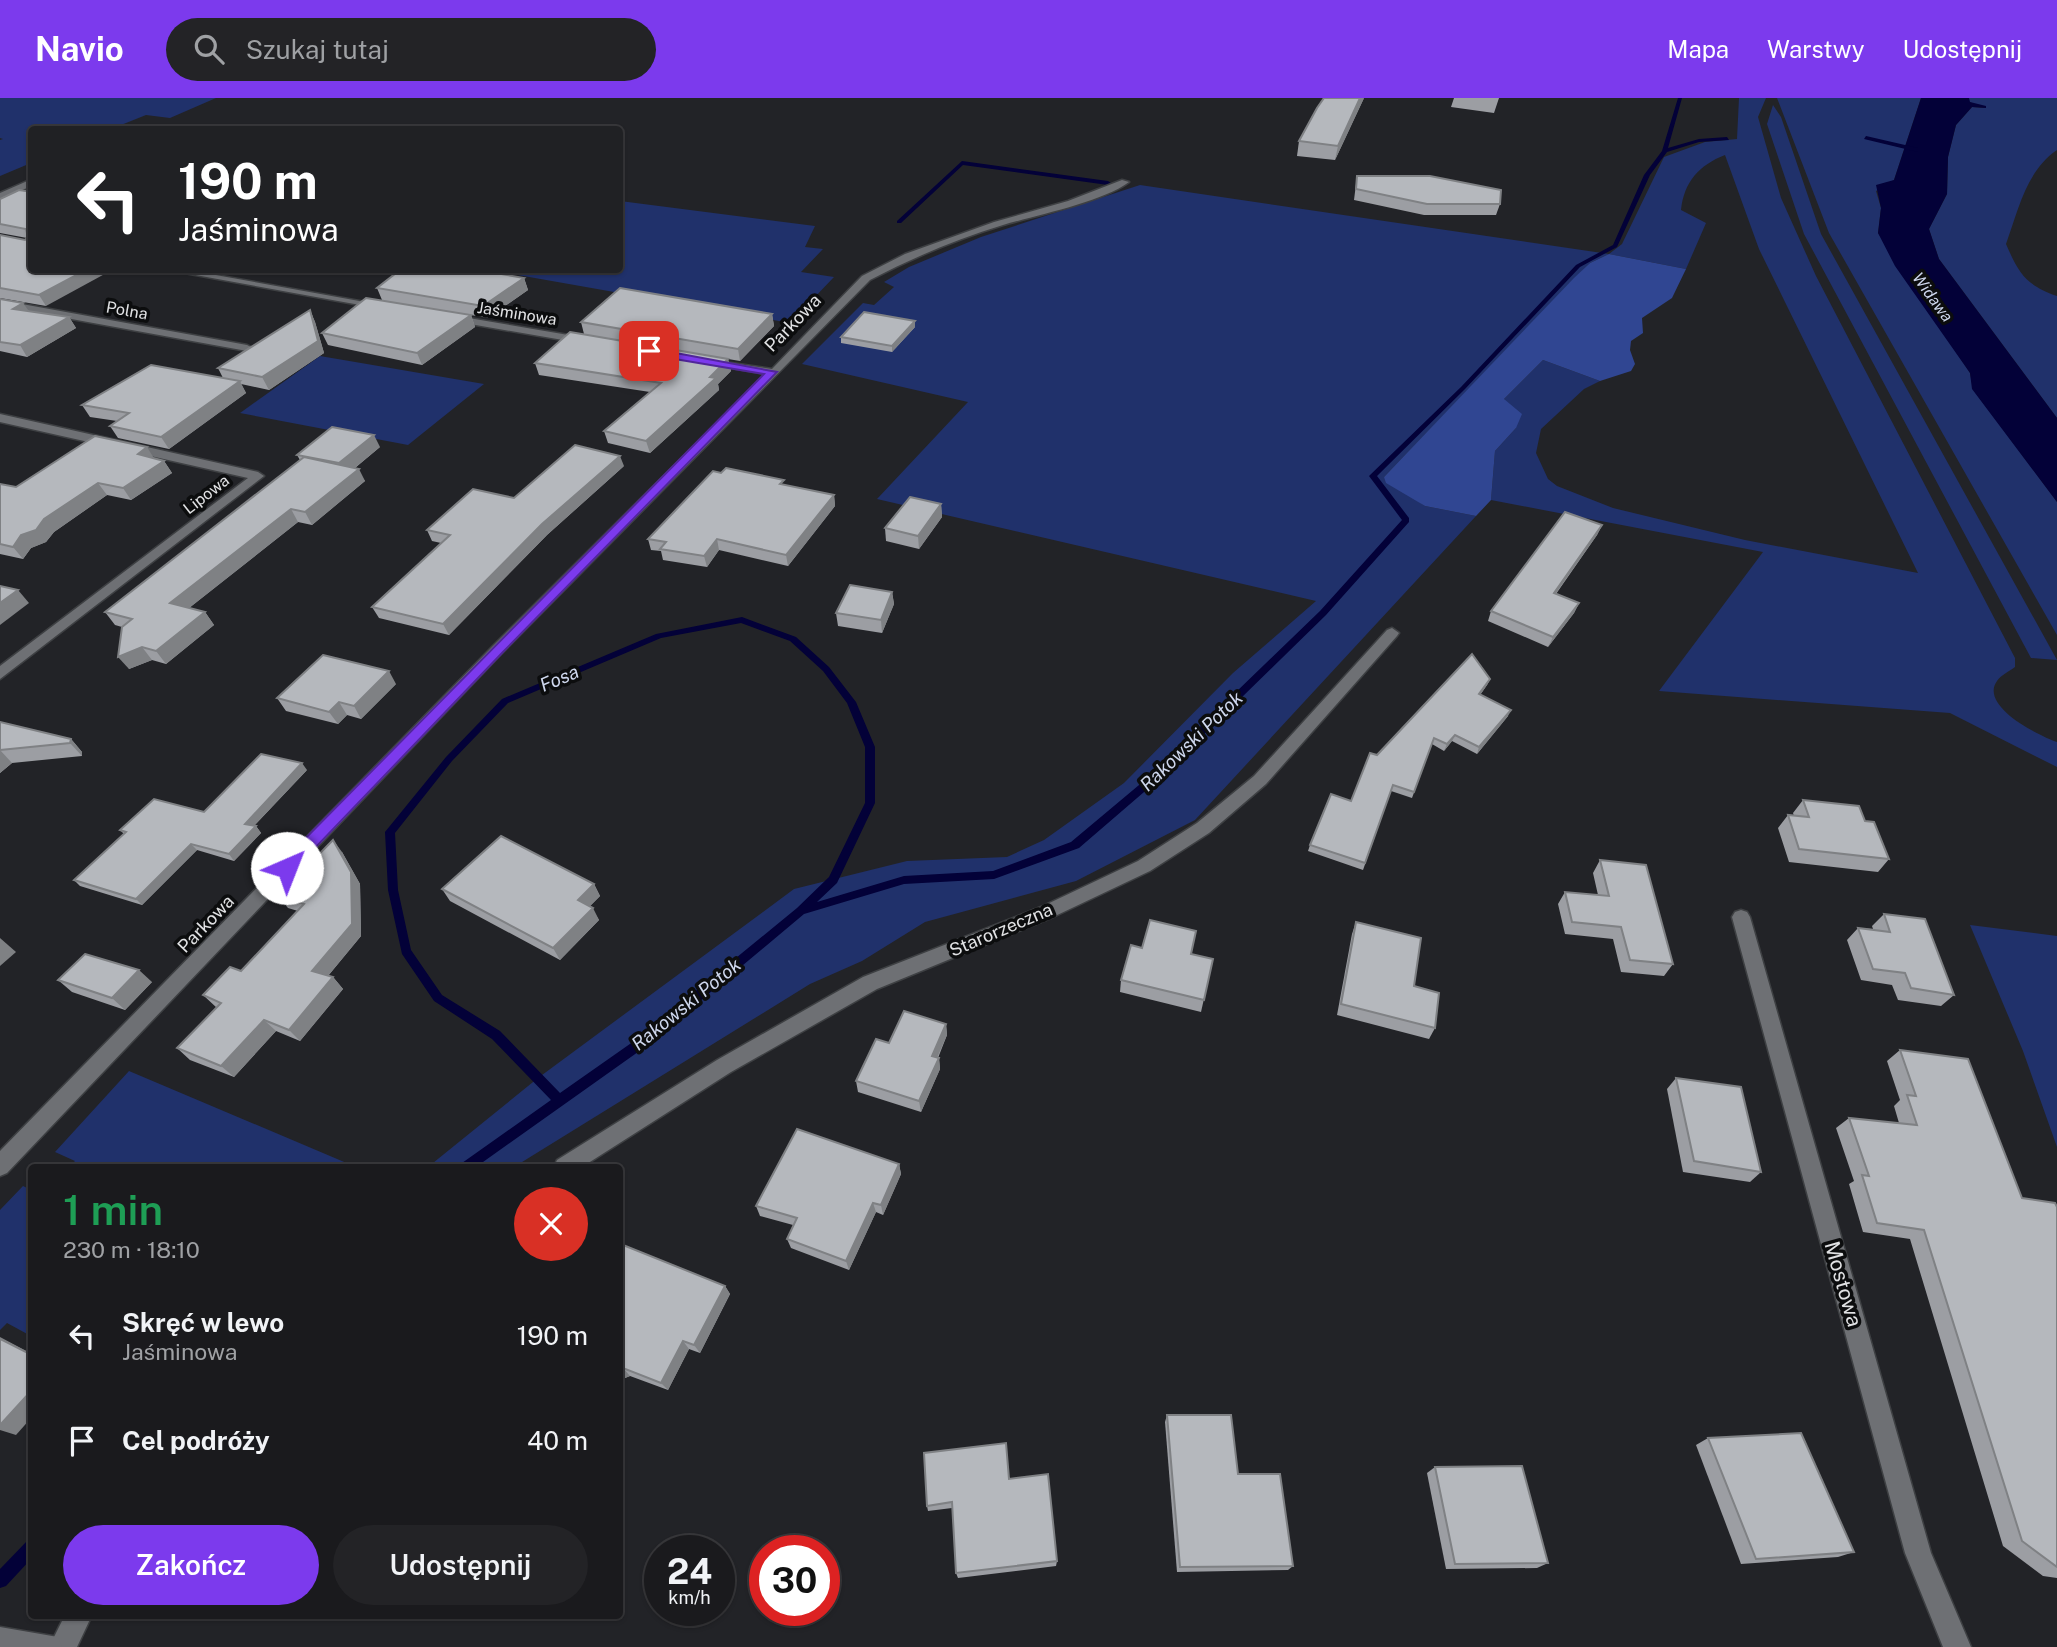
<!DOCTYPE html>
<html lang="pl">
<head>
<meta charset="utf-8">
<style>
	:root { --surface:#1a1a1d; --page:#232326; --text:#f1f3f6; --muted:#9fa1a4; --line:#38383b; --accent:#7c3aed }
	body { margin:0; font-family:"Public Sans",sans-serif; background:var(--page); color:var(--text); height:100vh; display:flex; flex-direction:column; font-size:26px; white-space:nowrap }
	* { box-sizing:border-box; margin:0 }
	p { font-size:23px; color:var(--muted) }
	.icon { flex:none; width:38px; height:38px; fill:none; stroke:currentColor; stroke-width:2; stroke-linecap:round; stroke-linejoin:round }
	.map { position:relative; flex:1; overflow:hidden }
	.panel { position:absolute; left:28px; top:1066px; width:595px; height:455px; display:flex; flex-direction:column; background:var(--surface); border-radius:7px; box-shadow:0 2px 5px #0004,0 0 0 2px var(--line) }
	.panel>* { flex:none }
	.guide { position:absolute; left:28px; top:28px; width:595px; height:147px; border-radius:7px; box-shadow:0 2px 5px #0004,0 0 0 2px var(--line); background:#202124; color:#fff; overflow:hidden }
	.speed { position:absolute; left:644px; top:1437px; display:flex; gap:14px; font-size:35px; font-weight:700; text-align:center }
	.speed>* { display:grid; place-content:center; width:91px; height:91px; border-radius:50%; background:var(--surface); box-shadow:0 2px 5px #0004,0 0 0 2px var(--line); line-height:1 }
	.speed small { font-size:18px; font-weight:400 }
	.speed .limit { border:10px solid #d22; background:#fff; color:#111 }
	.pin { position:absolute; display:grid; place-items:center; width:60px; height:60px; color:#fff; margin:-30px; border-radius:14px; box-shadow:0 4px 10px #0006 }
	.me { position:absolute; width:77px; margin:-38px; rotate:44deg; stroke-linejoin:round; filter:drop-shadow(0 0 5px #0008) }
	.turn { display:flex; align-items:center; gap:24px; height:147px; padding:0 35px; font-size:32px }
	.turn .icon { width:91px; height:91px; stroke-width:2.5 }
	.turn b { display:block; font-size:49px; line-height:60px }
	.round { display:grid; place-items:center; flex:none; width:74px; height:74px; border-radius:37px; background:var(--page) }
	.overview { display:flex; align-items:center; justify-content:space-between; height:119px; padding:0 35px }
	h1 { font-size:42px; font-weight:600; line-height:52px; color:#1e9e55 }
	.action { display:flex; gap:14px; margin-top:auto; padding:14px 35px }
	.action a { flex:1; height:80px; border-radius:42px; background:var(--accent); color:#fff; font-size:28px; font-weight:600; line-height:80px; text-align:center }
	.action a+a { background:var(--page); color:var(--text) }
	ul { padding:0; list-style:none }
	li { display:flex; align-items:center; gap:21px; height:105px; padding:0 35px }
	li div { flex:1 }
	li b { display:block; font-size:26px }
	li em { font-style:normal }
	header { display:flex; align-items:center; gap:42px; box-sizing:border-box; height:98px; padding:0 35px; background:var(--accent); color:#fff }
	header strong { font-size:33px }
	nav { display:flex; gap:38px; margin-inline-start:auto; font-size:24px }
	.search { width:490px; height:63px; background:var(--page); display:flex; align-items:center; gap:18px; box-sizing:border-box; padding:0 24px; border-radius:38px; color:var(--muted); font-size:26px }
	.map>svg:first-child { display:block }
</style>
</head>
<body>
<header>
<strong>Navio</strong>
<div class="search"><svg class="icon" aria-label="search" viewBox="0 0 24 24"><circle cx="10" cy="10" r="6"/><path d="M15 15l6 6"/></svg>Szukaj tutaj</div>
<nav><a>Mapa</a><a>Warstwy</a><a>Udostępnij</a></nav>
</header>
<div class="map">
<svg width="2057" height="1549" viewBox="0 0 2057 1549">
	<rect width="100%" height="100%" fill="#222327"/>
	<g fill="#20316b">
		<polygon points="0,0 216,0 170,20 146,17 111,31 32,32 31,65 0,78 0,42 3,41 0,40"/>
		<path d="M1739,0H1766L1758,19L1781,100L1816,178L2015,560V569C2010,573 2001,577 1997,583C1979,608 2039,638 2057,644V669L1950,615L1659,593L1763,454L1491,402L1495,353L1516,330L1504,301L1543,262L1600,283L1584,291L1541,331L1536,355L1548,381L1557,388L1613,410L1745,442L1918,475L1759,151L1725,57C1699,67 1684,84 1681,112L1706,125L1686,171L1609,156L1590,165L1384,379L1425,408L1476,418L1195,722L1076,783L925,824L862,863L810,886L514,1069H428L538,980L794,791L907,763L1007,759L1044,742L1124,685L1233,575L1316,503L877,401L968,304L802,266L863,205L874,207L894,189L884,184L909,169L981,139L1140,87L1609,156L1622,146L1664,59L1705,44L1737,41Z"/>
		<polygon points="1777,0 1921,0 1894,82 1876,93 1881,110 1878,135 1970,275 1973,291 2057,404 2057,537 1829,135"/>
		<path d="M1969,0H2057V52C2026,73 2018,113 2006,146C2019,176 2026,187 2057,198V320L1939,161L1929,131L1947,96L1948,59L1956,27L1972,9L1986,10L1969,4Z"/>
		<polygon points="1773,7 1781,19 1821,136 2057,562 2031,560 1804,136 1767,26"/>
		<polygon points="620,103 815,128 805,149 823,151 801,174 834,179 790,225 507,175 454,214 435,211 495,172 620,172"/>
		<polygon points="320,258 484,286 408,347 240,315"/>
		<polygon points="1970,827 2057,838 2057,1049 2023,953"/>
		<polygon points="129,973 356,1069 69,1069 75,1063 55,1054"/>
		<polygon points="23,1088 31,1092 31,1238 7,1225 0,1232 0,1112"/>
	</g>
	<polygon fill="#304692" points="1609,156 1686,171 1672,200 1642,220 1643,235 1631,243 1630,252 1635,266 1631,273 1600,283 1543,262 1504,301 1522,316 1516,330 1495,353 1491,402 1476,418 1425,408 1386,385 1384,379 1574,180 1590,165"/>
	<polygon fill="#030138" points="1921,0 1969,0 1970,4 1986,8 1986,10 1972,9 1956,27 1948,59 1947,96 1929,131 1939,161 2057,320 2057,404 1972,291 1970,275 1895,168 1878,135 1881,110 1876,87 1894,82"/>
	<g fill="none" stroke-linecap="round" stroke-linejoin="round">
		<g fill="#030138" fill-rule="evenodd">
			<path d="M1678,0H1682L1668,50L1699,41L1727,39L1729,42L1699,44L1667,54L1650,77L1617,149L1580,169L1465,291L1377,378L1409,420V424L1326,517L1151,688L1079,750L994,781L904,786L804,816L645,949L476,1069H460L462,1065L551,1002L492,941L434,903L402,856L388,792L385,734L446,659L502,601L656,536L742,519L796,539L829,569L856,604L875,649V705L837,785L817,804L904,778L993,773L1071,744L1145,682L1320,513L1402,422L1369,378L1461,289L1576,167L1613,147L1644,77L1662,53ZM741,525L790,543L823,573L847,605L865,649V705L829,779L797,810L637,941L560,995L500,933L442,897L411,852L398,792L395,735L452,663L508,605L661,540Z"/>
			<polygon points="1866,38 1918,50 1921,52 1918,54 1864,41"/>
			<polygon points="962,63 1108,83 1111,85 1108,87 963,67 901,125 897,125 897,123"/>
			<polygon points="32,1440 32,1460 6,1488 0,1490 0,1471 27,1443"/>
		</g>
		<g stroke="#3e4043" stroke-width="3">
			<g id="minor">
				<polygon points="32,81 32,88 0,101 0,95"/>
				<path d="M1122,82L1129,84C1102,104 1037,117 1003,127C957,141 912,160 870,182L502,555L7,1075L0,1078V1053L492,549L766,276L703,265V261L772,271L862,178L905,156L994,124L1068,103Z"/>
				<polygon points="168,172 188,172 387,208 382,211"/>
				<polygon points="0,202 247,247 253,250 247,253 0,208"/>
				<polygon points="451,217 586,240 591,243 586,246 447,222 446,220"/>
				<polygon points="0,316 258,374 264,378 0,581 0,568 248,380 0,324"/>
				<polygon points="1392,530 1399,535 1397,538 1266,686 1209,735 1150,773 1053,819 877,891 731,974 582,1069 554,1069 557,1062 717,962 863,879 1041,809 1138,763 1197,725 1254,678 1387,532"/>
				<polygon points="1741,812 1747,814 1750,819 1931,1455 1971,1549 1943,1549 1905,1455 1732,819 1735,814"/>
				<polygon points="65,1517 92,1517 77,1549 49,1549"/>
			</g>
		</g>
		<g stroke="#3e4043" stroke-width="3">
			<polygon id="tertiary" points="0,1529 58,1539 62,1549 0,1549"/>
		</g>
		<use href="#minor" fill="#6e7074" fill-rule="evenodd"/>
		<use href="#tertiary" fill="#6e7074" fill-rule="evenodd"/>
	</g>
	<g fill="#9c9ea3" fill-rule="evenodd">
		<polygon points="1364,0 1335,62 1297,58 1299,43"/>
		<polygon points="1454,0 1499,0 1494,15 1451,9"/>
		<polygon points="1357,78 1500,106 1496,117 1424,117 1354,102"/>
		<path d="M19,92L46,208L0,200V101ZM0,135L27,140L25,142L0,137Z"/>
		<polygon points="524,180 528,192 488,220 471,217 475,229 422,267 328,247 322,235 382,202 377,190"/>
		<polygon points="0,201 29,213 69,219 76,230 27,259 0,253"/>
		<polygon points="310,212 315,224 324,255 269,292 241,286 246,295 169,351 118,340 110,328 117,323 90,319 82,307 223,280 218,270"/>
		<polygon points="772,216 774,228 740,263 728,261 731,273 718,286 719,292 650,355 608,345 604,333 650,294 539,277 535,265 584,236 581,224"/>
		<polygon points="915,223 915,229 892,254 841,245 841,239"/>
		<polygon points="380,349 355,370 365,383 312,427 298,424 189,510 205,514 214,527 166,566 152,562 129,571 122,529 115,527 105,514 300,362 297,357"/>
		<polygon points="154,360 164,363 172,375 131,402 107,397 54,434 46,444 31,450 23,461 0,456 0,386 16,389"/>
		<polygon points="624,368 547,437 449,537 379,520 372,509 441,445 432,443 427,432 514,400"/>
		<polygon points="785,387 834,397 835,408 788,468 719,452 707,469 663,462 661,453 651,452 648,441"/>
		<polygon points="941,406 942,419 919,451 886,443 885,430"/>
		<polygon points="1602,427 1597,437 1556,496 1579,505 1574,515 1548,549 1488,523 1491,513"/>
		<polygon points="892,494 894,506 882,535 838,528 836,515"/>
		<polygon points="1490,581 1487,587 1480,597 1508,618 1477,656 1452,643 1444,653 1432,646 1412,700 1391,693 1363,772 1308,753 1310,747 1351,703 1377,657"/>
		<polygon points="396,586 361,621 347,617 338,626 286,613 277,600"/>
		<polygon points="0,624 71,641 82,654 82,658 12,665 0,675"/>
		<polygon points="307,672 254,728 256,728 261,735 234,763 197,752 142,807 80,788 74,782 124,736 120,732 204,714"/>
		<polygon points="1803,702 1865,723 1889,761 1878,774 1789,764 1778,730 1788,717 1794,718 1793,715"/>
		<polygon points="342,754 360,786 361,838 328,878 333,879 343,891 300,943 276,933 234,979 190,962 177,950 217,910 203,897 241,873 298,813 288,810 278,798"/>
		<polygon points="1600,762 1673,866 1664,878 1621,874 1613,841 1565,836 1558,806 1565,794 1598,797 1593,775"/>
		<polygon points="594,786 600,798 590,808 599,822 560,862 450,803 442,791"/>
		<polygon points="1884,816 1954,897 1941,908 1898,902 1892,887 1861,882 1847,842 1858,830 1873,831 1872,828"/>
		<polygon points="1356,824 1435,930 1429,941 1337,917 1352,836"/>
		<polygon points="1142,850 1191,856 1213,861 1201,914 1120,894 1121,882"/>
		<polygon points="58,882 152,884 125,912 72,894"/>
		<polygon points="946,926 947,937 938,960 939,960 940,971 921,1014 858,994 856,983 889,945"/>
		<polygon points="1900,952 2022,1100 2057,1109 2057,1480 2043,1478 2003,1448 1910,1141 1863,1134 1849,1086 1854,1083 1836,1030 1849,1020 1899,1025 1894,1008 1900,1002 1887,963"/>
		<polygon points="1676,980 1761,1074 1750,1084 1683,1074 1667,991"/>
		<polygon points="899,1066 901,1076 883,1117 876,1114 849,1172 791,1150 787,1141 793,1127 760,1118 756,1108"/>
		<polygon points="620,1153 725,1188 730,1196 700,1255 689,1251 668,1292 630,1278 620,1282"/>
		<polygon points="1167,1317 1238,1376 1293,1468 1288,1472 1177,1474 1165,1324"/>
		<polygon points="1708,1340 1854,1454 1838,1459 1741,1466 1696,1347"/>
		<polygon points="1435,1369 1548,1465 1537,1470 1446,1471 1427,1375"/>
		<polygon points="1009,1381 1057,1463 1056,1468 958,1480 956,1475 952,1410 928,1413 927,1408"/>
	</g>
	<g fill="#7f8184">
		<polygon points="1360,0 1364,0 1335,62 1338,48"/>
		<polygon points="86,172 112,172 46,208 39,197"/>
		<polygon points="524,180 528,192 488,220 483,208"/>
		<polygon points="23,205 31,216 13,211"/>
		<polygon points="310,212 315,224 324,255 269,292 262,279"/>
		<polygon points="772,216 774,228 740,263 738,251"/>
		<polygon points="471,217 475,229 422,267 417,255"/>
		<polygon points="69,219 76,230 27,259 20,247"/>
		<polygon points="915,223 915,229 892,254 892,248"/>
		<polygon points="728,261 731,273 718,286 719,292 650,355 646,343"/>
		<polygon points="240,283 246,295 169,351 161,339"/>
		<polygon points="374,337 380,349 346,377 339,365"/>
		<polygon points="147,349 155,362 138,356"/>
		<polygon points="620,358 624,368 547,437 449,537 443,526 542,426"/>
		<polygon points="164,363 172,375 131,402 123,390"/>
		<polygon points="359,371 365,383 312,427 305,414"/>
		<polygon points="98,385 107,397 54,434 46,444 31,450 23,461 13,449 21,437"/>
		<polygon points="834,397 835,408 788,468 786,457"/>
		<polygon points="941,406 942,419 919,451 918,438"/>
		<polygon points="291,411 298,424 179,518 170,505"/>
		<polygon points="1602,427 1597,437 1549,505 1554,495"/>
		<polygon points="717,441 719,452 707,469 704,458"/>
		<polygon points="18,492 29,505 0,527 0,505"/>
		<polygon points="892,494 894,506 882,535 881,522"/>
		<polygon points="1579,505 1574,515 1548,549 1553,539"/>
		<polygon points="205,514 214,527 166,566 156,553"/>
		<polygon points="142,549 152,562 129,571 118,559"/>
		<polygon points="389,573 396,586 361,621 354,608"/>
		<polygon points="1490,581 1487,587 1476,603 1479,596"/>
		<polygon points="339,604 347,617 338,626 329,614"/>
		<polygon points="1511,612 1508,618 1477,656 1479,649"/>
		<polygon points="1455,637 1452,643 1444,653 1447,646"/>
		<polygon points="71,641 82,654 82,658 70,645"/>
		<polygon points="0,652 12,665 0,675"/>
		<polygon points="302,665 307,672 250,732 245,726"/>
		<polygon points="256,728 261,735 234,763 229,756"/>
		<polygon points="333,742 342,754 360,786 361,838 322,885 312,873"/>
		<polygon points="191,746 197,752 142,807 136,801"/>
		<polygon points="594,786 600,798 584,814 578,802"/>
		<polygon points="593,810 599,822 560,862 553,850"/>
		<polygon points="0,840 16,854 0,868"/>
		<polygon points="139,872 152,884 125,912 112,900"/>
		<polygon points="333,879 343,891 300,943 289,932"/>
		<polygon points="264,922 276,933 234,979 221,968"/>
		<polygon points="946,926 947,937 933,969 932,958"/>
		<polygon points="939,960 940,971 921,1014 919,1003"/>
		<polygon points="899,1066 901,1076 883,1117 881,1107"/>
		<polygon points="873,1105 876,1114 849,1172 846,1163"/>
		<polygon points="725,1188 730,1196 700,1255 694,1247"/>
		<polygon points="0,1239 32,1256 32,1257 0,1241"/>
		<polygon points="683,1243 689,1251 668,1292 661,1285"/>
		<polygon points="623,1270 630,1278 620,1282 620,1271"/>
		<polygon points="32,1292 32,1319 16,1337 0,1332 0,1327"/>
	</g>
	<g fill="#b5b8bd" stroke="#7f8184" stroke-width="2">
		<polygon points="1324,0 1360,0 1338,48 1299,43 1317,10"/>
		<polygon points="1357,78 1430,78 1501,92 1500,106 1427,106 1356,91"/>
		<polygon points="19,92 32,94 32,172 86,172 39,197 0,190 0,137 25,142 28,139 26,131 0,126 0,101"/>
		<polygon points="400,172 478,172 524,180 483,208 377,190"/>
		<polygon points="620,190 772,216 738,251 581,224"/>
		<polygon points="366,200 471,217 417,255 322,235"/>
		<polygon points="0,201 23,205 13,211 69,219 20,247 0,244"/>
		<polygon points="310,212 318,243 262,279 218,270"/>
		<polygon points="864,214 915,223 892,248 841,239"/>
		<polygon points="570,234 728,261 710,279 716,280 646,343 604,333 661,285 535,265"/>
		<polygon points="151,267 240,283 161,339 110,328 129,315 82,307"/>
		<polygon points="332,329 374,337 339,365 297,357"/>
		<polygon points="95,338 147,349 138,356 164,363 123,390 98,385 44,421 36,432 21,437 13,449 0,446 0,386 16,389"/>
		<polygon points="575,347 620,358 542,426 443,526 372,509 450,437 427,432 473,391 514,400"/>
		<polygon points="304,359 359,371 305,414 291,411 170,505 205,514 156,553 142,549 118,559 122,529 132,521 105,514"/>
		<polygon points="726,370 784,382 780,386 834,397 786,457 717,441 704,458 660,451 666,444 648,441 713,373 721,375"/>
		<polygon points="910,399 941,406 918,438 885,430"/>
		<polygon points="1565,414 1602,427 1554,495 1579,505 1553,539 1491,513"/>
		<polygon points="850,487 892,494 881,522 836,515"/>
		<polygon points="0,488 18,492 0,505"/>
		<polygon points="1472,556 1490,581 1479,596 1511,612 1479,649 1455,637 1447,646 1434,640 1414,694 1393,687 1365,765 1310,747 1331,696 1351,703 1370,655 1377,657"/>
		<polygon points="323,557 389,573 354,608 339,604 329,614 277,600"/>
		<polygon points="0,624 71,641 70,645 0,652"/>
		<polygon points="261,656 302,665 245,726 256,728 229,756 191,746 136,801 74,782 126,734 120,732 154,701 204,714"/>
		<polygon points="1803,702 1859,708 1865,723 1874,724 1889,761 1799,751 1788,717 1809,719"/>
		<polygon points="501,738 594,786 578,802 593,810 553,850 442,791"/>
		<polygon points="333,742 351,774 352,826 312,873 333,879 289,932 264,922 221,968 177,950 221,905 203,897 230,869 241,873 304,806 278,798"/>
		<polygon points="1600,762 1646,767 1673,866 1630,862 1621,829 1572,824 1565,794 1609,798"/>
		<polygon points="1884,816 1925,821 1954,897 1911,890 1905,875 1873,871 1858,830 1890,834"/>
		<polygon points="1150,822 1196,833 1191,856 1213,861 1204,902 1121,882 1131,847 1142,850"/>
		<polygon points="1356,824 1421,840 1414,888 1439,895 1435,930 1341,906"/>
		<polygon points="85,856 139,872 112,900 58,882"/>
		<polygon points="904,913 946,926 932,958 939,960 919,1003 856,983 876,941 889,945"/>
		<polygon points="1900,952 1968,961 2022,1100 2055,1105 2057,1109 2057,1469 2022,1443 1924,1132 1877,1125 1862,1077 1869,1078 1849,1020 1917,1027 1907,997 1916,998"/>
		<polygon points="1676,980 1741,989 1761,1074 1694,1063"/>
		<polygon points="797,1031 899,1066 881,1107 873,1105 846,1163 787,1141 797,1120 756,1108"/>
		<polygon points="623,1147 725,1188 694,1247 683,1243 661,1285 623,1270 620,1271 620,1204 621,1201 620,1200 620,1153"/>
		<polygon points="0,1241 32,1257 32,1292 0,1327"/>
		<polygon points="1167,1317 1231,1317 1238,1376 1280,1376 1293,1468 1180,1469"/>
		<polygon points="1801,1335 1854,1454 1756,1461 1708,1340"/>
		<polygon points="1006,1345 1009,1381 1048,1376 1057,1463 956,1475 952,1404 927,1408 924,1355"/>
		<polygon points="1522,1368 1548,1465 1455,1466 1435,1369"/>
	</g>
	<polygon fill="#7c3aed" stroke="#51269a" stroke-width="2" points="649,250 777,274 502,555 292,774 281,774 281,765 764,276 645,256"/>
	<g text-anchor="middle" stroke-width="7" stroke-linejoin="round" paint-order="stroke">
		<g font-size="16" font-style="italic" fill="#ced7ed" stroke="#0c0d0e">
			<text transform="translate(1933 199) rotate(54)" y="6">Widawa</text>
		</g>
		<g font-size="16" fill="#e1e2e4" stroke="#0c0d0e">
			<text transform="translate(127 212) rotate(10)" y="6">Polna</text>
			<text transform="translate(517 215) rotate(9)" y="6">Jaśminowa</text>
			<text transform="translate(206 396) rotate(-38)" y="6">Lipowa</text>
		</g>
		<g font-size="18" fill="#e1e2e4" stroke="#0c0d0e">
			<text transform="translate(793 225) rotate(-46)" y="6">Parkowa</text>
			<text transform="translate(206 826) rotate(-46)" y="6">Parkowa</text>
			<text transform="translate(1001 832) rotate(-23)" y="6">Starorzeczna</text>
		</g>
		<g font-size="19" font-style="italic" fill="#ced7ed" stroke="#0c0d0e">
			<text transform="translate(559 580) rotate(-23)" y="7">Fosa</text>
			<text transform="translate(1191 643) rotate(-44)" y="7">Rakowski Potok</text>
			<text transform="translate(686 906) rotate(-39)" y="7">Rakowski Potok</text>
		</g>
		<g font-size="21" fill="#e1e2e4" stroke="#0c0d0e">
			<text transform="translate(1843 1186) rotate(74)" y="7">Mostowa</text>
		</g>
	</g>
</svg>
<div class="speed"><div>24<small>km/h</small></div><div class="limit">30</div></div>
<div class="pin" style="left:649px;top:253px;background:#d93025"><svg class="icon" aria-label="arrive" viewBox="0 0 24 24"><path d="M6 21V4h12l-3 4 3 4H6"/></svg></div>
<svg class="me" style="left:287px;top:770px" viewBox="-20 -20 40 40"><circle r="19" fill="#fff"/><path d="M0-13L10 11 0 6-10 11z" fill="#7c3aed"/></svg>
<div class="guide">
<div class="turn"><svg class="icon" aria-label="left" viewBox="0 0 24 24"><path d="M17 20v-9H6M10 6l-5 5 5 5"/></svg><div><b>190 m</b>Jaśminowa</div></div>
</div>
<section class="panel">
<div class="overview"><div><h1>1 min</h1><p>230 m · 18:10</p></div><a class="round" style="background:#d93025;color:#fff"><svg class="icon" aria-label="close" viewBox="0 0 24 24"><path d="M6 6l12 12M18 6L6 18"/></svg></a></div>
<ul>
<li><svg class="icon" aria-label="left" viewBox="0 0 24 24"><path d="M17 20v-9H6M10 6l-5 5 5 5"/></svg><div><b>Skręć w lewo</b><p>Jaśminowa</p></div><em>190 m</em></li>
<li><svg class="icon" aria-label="arrive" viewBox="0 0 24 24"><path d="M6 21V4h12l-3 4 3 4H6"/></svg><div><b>Cel podróży</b></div><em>40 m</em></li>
</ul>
<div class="action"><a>Zakończ</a><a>Udostępnij</a></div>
</section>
</div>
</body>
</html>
